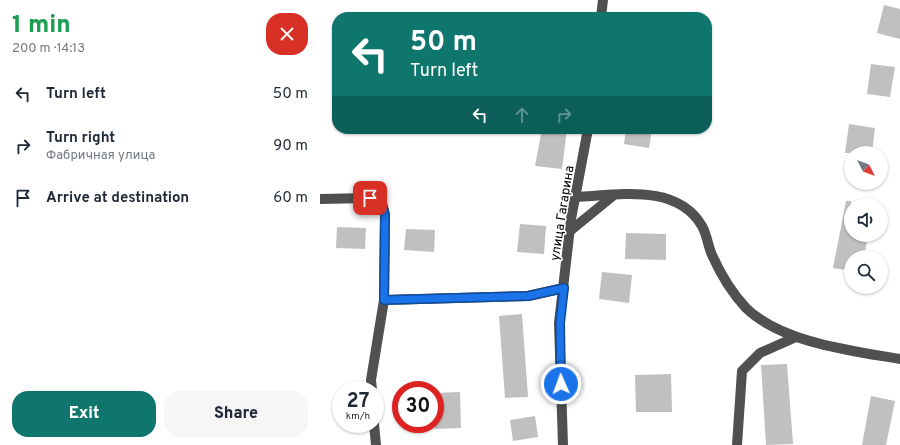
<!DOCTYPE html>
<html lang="en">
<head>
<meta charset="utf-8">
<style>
	:root { --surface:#fff; --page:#f6f6f7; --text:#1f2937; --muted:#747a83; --accent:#0f766e }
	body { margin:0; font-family:Overpass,sans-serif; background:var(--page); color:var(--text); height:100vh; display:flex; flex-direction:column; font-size:15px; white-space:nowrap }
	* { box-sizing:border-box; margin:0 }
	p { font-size:13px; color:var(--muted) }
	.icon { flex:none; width:22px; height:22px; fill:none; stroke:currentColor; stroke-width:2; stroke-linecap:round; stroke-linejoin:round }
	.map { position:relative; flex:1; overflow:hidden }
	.side { display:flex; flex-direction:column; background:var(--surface); width:320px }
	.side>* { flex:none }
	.banner { position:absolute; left:12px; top:12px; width:380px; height:122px; border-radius:16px; box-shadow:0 1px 3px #0004; background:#0f766e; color:#fff; overflow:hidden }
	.needle { width:26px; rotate:132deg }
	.controls { position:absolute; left:524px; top:146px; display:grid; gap:8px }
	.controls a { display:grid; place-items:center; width:44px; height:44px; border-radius:50%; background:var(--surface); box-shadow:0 1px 3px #0004; font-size:20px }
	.speed { position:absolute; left:12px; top:381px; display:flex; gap:8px; font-size:20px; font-weight:700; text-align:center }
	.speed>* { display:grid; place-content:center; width:52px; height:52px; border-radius:50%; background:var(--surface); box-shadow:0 1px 3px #0004; line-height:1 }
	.speed small { font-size:10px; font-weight:400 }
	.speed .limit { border:6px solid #d22; background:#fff; color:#111 }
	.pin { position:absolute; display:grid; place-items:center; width:34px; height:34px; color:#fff; margin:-17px; border-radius:8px; box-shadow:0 2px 6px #0006 }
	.me { position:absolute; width:44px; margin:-22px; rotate:358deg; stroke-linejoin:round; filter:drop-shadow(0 0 3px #0008) }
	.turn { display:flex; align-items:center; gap:14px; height:84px; padding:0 12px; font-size:18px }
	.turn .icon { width:52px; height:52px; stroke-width:2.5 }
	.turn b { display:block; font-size:28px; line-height:34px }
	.lanes { display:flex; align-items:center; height:38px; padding:0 12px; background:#0003; justify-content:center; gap:20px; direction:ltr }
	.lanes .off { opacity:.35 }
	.round { display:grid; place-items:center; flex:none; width:42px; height:42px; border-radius:16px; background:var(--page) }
	.headline { display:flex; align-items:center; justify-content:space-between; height:68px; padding:0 12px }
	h1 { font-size:24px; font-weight:800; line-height:30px; color:#1e9e55 }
	.button { display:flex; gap:8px; margin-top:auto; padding:8px 12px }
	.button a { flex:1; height:46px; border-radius:16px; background:var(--accent); color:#fff; font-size:16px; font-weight:800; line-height:46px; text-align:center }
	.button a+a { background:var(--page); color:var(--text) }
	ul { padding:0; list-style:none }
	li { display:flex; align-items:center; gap:12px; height:52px; padding:0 12px }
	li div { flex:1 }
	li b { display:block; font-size:15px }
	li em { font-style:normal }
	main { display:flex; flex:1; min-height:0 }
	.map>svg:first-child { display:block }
</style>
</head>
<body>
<main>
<section class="side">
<div class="headline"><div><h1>1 min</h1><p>200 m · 14:13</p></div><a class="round" style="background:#d93025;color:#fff"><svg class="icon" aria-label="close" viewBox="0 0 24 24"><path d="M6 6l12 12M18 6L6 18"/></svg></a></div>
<ul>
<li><svg class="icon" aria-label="left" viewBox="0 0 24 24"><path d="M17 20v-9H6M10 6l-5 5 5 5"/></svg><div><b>Turn left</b></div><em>50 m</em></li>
<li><svg class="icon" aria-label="right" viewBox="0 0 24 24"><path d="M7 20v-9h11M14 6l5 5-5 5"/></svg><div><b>Turn right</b><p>Фабричная улица</p></div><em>90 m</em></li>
<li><svg class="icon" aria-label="arrive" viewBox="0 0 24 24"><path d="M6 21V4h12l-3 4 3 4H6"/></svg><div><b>Arrive at destination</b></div><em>60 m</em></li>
</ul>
<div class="button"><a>Exit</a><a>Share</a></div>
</section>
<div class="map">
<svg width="580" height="445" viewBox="0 0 580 445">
	<rect width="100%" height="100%" fill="#fff"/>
	<g fill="#c0c0c0">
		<polygon points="564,5 580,9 580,39 557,33"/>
		<polygon points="551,64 575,67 570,97 547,94"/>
		<polygon points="529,124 555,128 552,153 525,153"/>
		<polygon points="222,129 247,129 242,169 215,166"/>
		<polygon points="306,129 332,129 329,148 304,144"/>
		<polygon points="526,201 531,201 531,235 548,235 544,257 531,257 531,271 513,268"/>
		<polygon points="200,224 226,226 224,254 197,252"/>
		<polygon points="17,227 46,228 45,249 16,248"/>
		<polygon points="86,229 115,230 114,252 84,250"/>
		<polygon points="306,233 346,234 346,260 305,259"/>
		<polygon points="282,272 312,275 309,303 279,299"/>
		<polygon points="202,314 208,397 185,398 179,316"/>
		<polygon points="467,364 473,444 446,445 441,365"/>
		<polygon points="351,374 352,412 316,412 315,375"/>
		<polygon points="140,392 141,428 115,429 115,393"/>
		<polygon points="551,396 575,401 566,445 542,445"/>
		<polygon points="215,416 218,437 193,441 190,420"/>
	</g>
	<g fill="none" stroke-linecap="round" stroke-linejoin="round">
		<g stroke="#505050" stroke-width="10">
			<polyline points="281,17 283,0"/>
			<path d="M256,197C298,195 357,183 382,226C387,235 388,246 392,255C401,275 411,292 426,308C462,343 533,351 580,359"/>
			<polyline points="0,199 50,198 62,204 65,215 64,300 51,380 52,390"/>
			<polyline points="250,231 294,195"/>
			<polyline points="64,300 208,296 244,288"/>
			<polyline points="54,424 56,445"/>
			<polyline points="243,445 239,323 251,219 268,129"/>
			<polyline points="417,445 422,371 440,353 476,337"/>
		</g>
	</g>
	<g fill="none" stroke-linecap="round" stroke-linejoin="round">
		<g stroke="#114b97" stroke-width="10">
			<polyline id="route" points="50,198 62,204 65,215 64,300 208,296 244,288 240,323 241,384"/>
		</g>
		<use href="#route" stroke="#1a73e8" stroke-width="7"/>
	</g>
	<g text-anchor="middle" stroke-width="3" stroke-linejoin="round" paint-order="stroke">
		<g font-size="13" fill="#000" stroke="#fff">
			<text transform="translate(241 213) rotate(-81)" y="5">улица Гагарина</text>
		</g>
	</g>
</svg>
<div class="controls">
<a><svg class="needle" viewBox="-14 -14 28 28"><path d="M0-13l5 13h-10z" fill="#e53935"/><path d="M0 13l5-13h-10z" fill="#747a83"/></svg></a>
<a><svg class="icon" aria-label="sound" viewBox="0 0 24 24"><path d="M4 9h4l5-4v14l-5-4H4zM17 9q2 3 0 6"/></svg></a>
<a><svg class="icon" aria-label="search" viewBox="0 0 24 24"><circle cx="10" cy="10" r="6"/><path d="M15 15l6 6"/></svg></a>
</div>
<div class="speed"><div>27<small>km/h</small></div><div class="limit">30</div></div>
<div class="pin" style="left:50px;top:198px;background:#d93025"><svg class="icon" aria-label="arrive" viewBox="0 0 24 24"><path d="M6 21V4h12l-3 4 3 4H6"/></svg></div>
<svg class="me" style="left:241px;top:384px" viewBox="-20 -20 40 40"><circle r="17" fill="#1a73e8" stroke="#fff" stroke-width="3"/><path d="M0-11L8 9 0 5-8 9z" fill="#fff"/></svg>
<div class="banner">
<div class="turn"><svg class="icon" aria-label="left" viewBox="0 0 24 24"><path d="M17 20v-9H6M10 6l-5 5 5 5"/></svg><div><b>50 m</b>Turn left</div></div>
<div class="lanes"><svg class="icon" aria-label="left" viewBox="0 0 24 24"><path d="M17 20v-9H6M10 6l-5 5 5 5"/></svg><svg class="icon off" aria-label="ahead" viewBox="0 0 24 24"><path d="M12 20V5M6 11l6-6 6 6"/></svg><svg class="icon off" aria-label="right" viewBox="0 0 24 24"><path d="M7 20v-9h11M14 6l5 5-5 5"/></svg></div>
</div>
</div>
</main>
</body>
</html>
